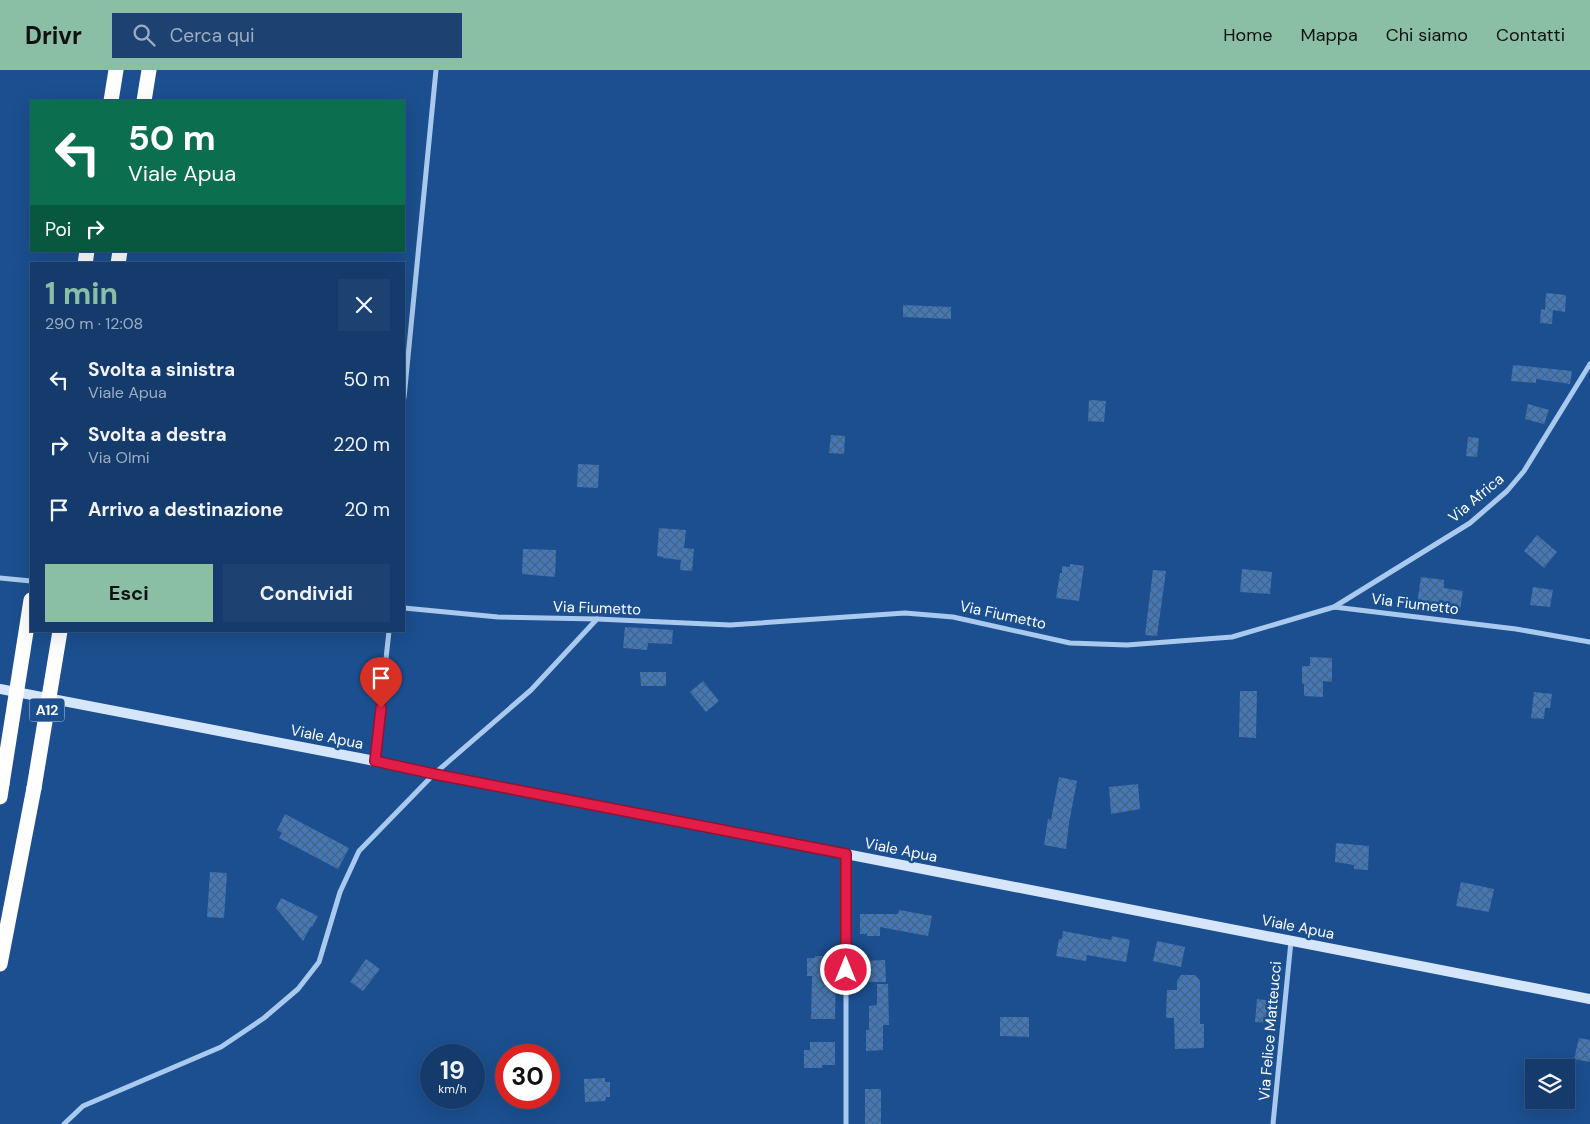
<!DOCTYPE html>
<html lang="it">
<head>
<meta charset="utf-8">
<style>
	:root { --surface:#143b6b; --page:#1d4271; --text:#f1f3f6; --muted:#9dadc1; --line:#33557e; --accent:#8abfa5 }
	body { margin:0; font-family:"DM Sans",sans-serif; background:var(--page); color:var(--text); height:100vh; display:flex; flex-direction:column; font-size:19px; white-space:nowrap }
	* { box-sizing:border-box; margin:0 }
	p { font-size:16px; color:var(--muted) }
	.icon { flex:none; width:28px; height:28px; fill:none; stroke:currentColor; stroke-width:2; stroke-linecap:round; stroke-linejoin:round }
	.map { position:relative; flex:1; overflow:hidden }
	.panel { position:absolute; left:30px; top:192px; width:375px; height:370px; display:flex; flex-direction:column; background:var(--surface); border-radius:0px; box-shadow:0 5px 20px #0002,0 0 0 1px var(--line) }
	.panel>* { flex:none }
	.top-card { position:absolute; left:30px; top:30px; width:375px; height:152px; border-radius:0px; box-shadow:0 5px 20px #0002,0 0 0 1px var(--line); background:#0b6e4f; color:#fff; overflow:hidden }
	.controls { position:absolute; left:1525px; top:989px; display:grid; gap:10px }
	.controls a { display:grid; place-items:center; width:50px; height:50px; border-radius:0px; background:var(--surface); box-shadow:0 5px 20px #0002,0 0 0 1px var(--line); font-size:25px }
	.speed { position:absolute; left:420px; top:974px; display:flex; gap:10px; font-size:25px; font-weight:700; text-align:center }
	.speed>* { display:grid; place-content:center; width:65px; height:65px; border-radius:50%; background:var(--surface); box-shadow:0 5px 20px #0002,0 0 0 1px var(--line); line-height:1 }
	.speed small { font-size:12px; font-weight:400 }
	.speed .limit { border:8px solid #d22; background:#fff; color:#111 }
	.pin { position:absolute; display:grid; place-items:center; width:42px; height:42px; color:#fff; margin:-51px -21px; border-radius:50% 50% 50% 0; rotate:-45deg; box-shadow:0 0 5px #0007 }
	.pin .icon { rotate:45deg }
	.me { position:absolute; width:55px; margin:-28px; rotate:0deg; stroke-linejoin:round; filter:drop-shadow(0 0 4px #0008) }
	.turn { display:flex; align-items:center; gap:18px; height:105px; padding:0 15px; font-size:22px }
	.turn .icon { width:65px; height:65px; stroke-width:2.5 }
	.turn b { display:block; font-size:35px; line-height:42px }
	.then { display:flex; align-items:center; height:48px; padding:0 15px; background:#0003; gap:10px; font-size:19px }
	.round { display:grid; place-items:center; flex:none; width:52px; height:52px; border-radius:0px; background:var(--page) }
	.overview { display:flex; align-items:center; justify-content:space-between; height:85px; padding:0 15px }
	h1 { font-size:30px; font-weight:700; line-height:38px; color:var(--accent) }
	.button { display:flex; gap:10px; margin-top:auto; padding:10px 15px }
	.button a { flex:1; height:58px; border-radius:0px; background:var(--accent); color:#111; font-size:20px; font-weight:700; line-height:58px; text-align:center }
	.button a+a { background:var(--page); color:var(--text) }
	ul { padding:0; list-style:none }
	li { display:flex; align-items:center; gap:15px; height:65px; padding:0 15px }
	li div { flex:1 }
	li b { display:block; font-size:19px }
	li em { font-style:normal }
	header { display:flex; align-items:center; gap:30px; box-sizing:border-box; height:70px; padding:0 25px; background:var(--accent); color:#111 }
	header strong { font-size:24px }
	nav { display:flex; gap:28px; margin-inline-start:auto; font-size:18px }
	.search { width:350px; height:45px; background:var(--page); display:flex; align-items:center; gap:12px; box-sizing:border-box; padding:0 18px; border-radius:0px; color:var(--muted); font-size:19px }
	.map>svg:first-child { display:block }
</style>
</head>
<body>
<header>
<strong>Drivr</strong>
<div class="search"><svg class="icon" aria-label="search" viewBox="0 0 24 24"><circle cx="10" cy="10" r="6"/><path d="M15 15l6 6"/></svg>Cerca qui</div>
<nav><a>Home</a><a>Mappa</a><a>Chi siamo</a><a>Contatti</a></nav>
</header>
<div class="map">
<svg width="1590" height="1054" viewBox="0 0 1590 1054">
	<defs>
		<pattern id="building-cross-hatch" width="8" height="8" patternUnits="userSpaceOnUse" patternTransform="scale(1.25)"><rect width="8" height="8" fill="#4478b7"/><path d="M0 0l8 8M0 8l8-8" fill="none" stroke="#486282"/></pattern>
	</defs>
	<rect width="100%" height="100%" fill="#1b4f8f"/>
	<g fill="url(#building-cross-hatch)">
		<polygon points="1546,223 1566,225 1565,242 1553,240 1552,254 1540,253 1541,239 1545,240"/>
		<polygon points="903,235 951,237 951,249 903,247"/>
		<polygon points="1513,295 1572,301 1570,314 1536,309 1536,313 1511,311"/>
		<polygon points="1089,330 1106,331 1104,352 1088,351"/>
		<polygon points="1528,334 1549,340 1544,354 1525,349"/>
		<polygon points="831,365 845,366 844,384 829,383"/>
		<polygon points="1468,367 1479,368 1477,387 1466,386"/>
		<polygon points="578,394 599,395 598,418 577,417"/>
		<polygon points="659,458 686,460 684,478 694,479 692,501 680,500 681,490 663,488 663,487 657,486"/>
		<polygon points="1537,465 1557,482 1544,498 1524,481"/>
		<polygon points="523,479 556,480 555,507 522,504"/>
		<polygon points="1070,494 1084,496 1079,531 1056,528 1060,503 1062,503 1062,496 1070,497"/>
		<polygon points="1242,499 1272,502 1270,524 1240,522"/>
		<polygon points="1153,500 1166,501 1157,566 1145,565"/>
		<polygon points="1421,507 1444,510 1444,518 1463,521 1460,540 1417,534"/>
		<polygon points="1533,517 1553,520 1550,537 1530,535"/>
		<polygon points="625,557 673,560 672,574 648,573 647,580 623,578"/>
		<polygon points="1310,587 1332,588 1332,612 1323,611 1323,627 1304,626 1304,614 1302,614 1302,596 1310,596"/>
		<polygon points="640,602 666,602 666,616 641,616"/>
		<polygon points="703,611 719,631 706,642 690,622"/>
		<polygon points="1240,621 1257,621 1256,668 1239,667"/>
		<polygon points="1534,622 1552,624 1550,638 1545,638 1544,649 1531,648"/>
		<polygon points="1059,707 1077,711 1069,753 1066,779 1044,775 1048,749 1051,750"/>
		<polygon points="1138,714 1140,739 1111,744 1109,717"/>
		<polygon points="285,744 349,778 338,799 279,768 282,763 277,760"/>
		<polygon points="1336,773 1369,776 1368,800 1354,799 1354,795 1335,792"/>
		<polygon points="210,802 227,803 224,848 207,847"/>
		<polygon points="1461,812 1494,819 1489,842 1456,836"/>
		<polygon points="281,828 318,846 312,857 311,856 303,871 276,838"/>
		<polygon points="899,840 932,846 928,866 880,857 880,866 867,866 867,864 860,864 860,844 898,844"/>
		<polygon points="1063,861 1111,870 1112,866 1130,870 1126,892 1087,885 1086,891 1056,886 1059,869 1062,869"/>
		<polygon points="1157,871 1185,877 1181,897 1153,891"/>
		<polygon points="815,886 831,886 831,898 836,898 835,949 811,949 812,906 807,906 807,888 815,888"/>
		<polygon points="366,889 380,899 363,921 350,912"/>
		<polygon points="885,890 886,912 864,912 863,891"/>
		<polygon points="1181,905 1195,905 1200,910 1200,954 1204,954 1204,978 1175,979 1174,948 1166,948 1167,920 1177,920 1177,911"/>
		<polygon points="877,914 888,914 889,955 883,955 883,980 866,981 866,960 869,960 869,936 877,935"/>
		<polygon points="1257,929 1273,931 1272,953 1255,952"/>
		<polygon points="1000,947 1029,947 1029,967 1000,966"/>
		<polygon points="1579,968 1590,970 1590,992 1574,989"/>
		<polygon points="810,972 835,972 835,995 822,995 822,998 804,998 804,980 810,980"/>
		<polygon points="605,1008 605,1012 610,1012 610,1027 606,1027 605,1031 585,1032 584,1009"/>
		<rect x="865" y="1019" width="16" height="35"/>
	</g>
	<g fill="none" stroke-linecap="round" stroke-linejoin="round">
		<g stroke="#a9c9ee" stroke-width="5">
			<polyline points="404,328 436,0"/>
			<polyline points="0,508 31,511"/>
			<polyline points="1334,537 1470,453 1507,421 1524,401 1590,294"/>
			<polyline points="404,538 498,547 597,549 730,555 905,543 953,547 1070,573 1127,575 1232,567 1334,537 1516,559 1590,572"/>
			<polyline points="375,691 389,561"/>
			<polyline points="64,1054 83,1036 221,977 264,948 298,919 319,892 340,822 359,781 434,704 531,620 597,549"/>
			<polyline points="846,1054 846,784"/>
			<polyline points="1273,1054 1291,871"/>
		</g>
		<polyline stroke="#d6e6fa" stroke-width="10" points="0,619 375,691 430,703 1590,929"/>
		<g stroke="#fff" stroke-width="15">
			<polyline points="111,31 116,0"/>
			<polyline points="144,31 149,0"/>
			<polyline points="85,194 87,181"/>
			<polyline points="118,194 120,181"/>
			<polyline points="0,727 2,714"/>
			<polyline points="0,894 34,718"/>
		</g>
		<g stroke="#fff" stroke-width="15">
			<polyline points="2,714 31,530"/>
			<polyline points="34,718 60,561"/>
		</g>
	</g>
	<g fill="none" stroke-linecap="round" stroke-linejoin="round">
		<g stroke="#92132f" stroke-width="12">
			<polyline id="route" points="381,638 375,691 434,704 846,784 846,900"/>
		</g>
		<use href="#route" stroke="#e11d48" stroke-width="9"/>
	</g>
	<g text-anchor="middle" stroke-width="5" stroke-linejoin="round" paint-order="stroke">
		<rect fill="#1b4f8f" stroke="#bbcadd" stroke-width="1" x="29.5" y="628.5" width="35" height="23" rx="4"/>
		<g font-size="14" font-weight="bold" fill="#fff">
			<text x="47" y="645">A12</text>
		</g>
		<g font-size="15" fill="#fff" stroke="#1b4f8f">
			<text transform="translate(1476 428) rotate(-40)" y="5">Via Africa</text>
			<text transform="translate(1415 534) rotate(7)" y="5">Via Fiumetto</text>
			<text transform="translate(597 538) rotate(2)" y="5">Via Fiumetto</text>
			<text transform="translate(1003 545) rotate(12)" y="5">Via Fiumetto</text>
			<text transform="translate(327 667) rotate(11)" y="5">Viale Apua</text>
			<text transform="translate(901 780) rotate(11)" y="5">Viale Apua</text>
			<text transform="translate(1298 857) rotate(11)" y="5">Viale Apua</text>
			<text transform="translate(1270 961) rotate(-85)" y="5">Via Felice Matteucci</text>
		</g>
	</g>
</svg>
<div class="controls">
<a><svg class="icon" aria-label="layers" viewBox="0 0 24 24"><path d="M12 4l9 5-9 5-9-5zM3 14l9 5 9-5"/></svg></a>
</div>
<div class="speed"><div>19<small>km/h</small></div><div class="limit">30</div></div>
<div class="pin" style="left:381px;top:638px;background:#d93025"><svg class="icon" aria-label="arrive" viewBox="0 0 24 24"><path d="M6 21V4h12l-3 4 3 4H6"/></svg></div>
<svg class="me" style="left:846px;top:900px" viewBox="-20 -20 40 40"><circle r="17" fill="#e11d48" stroke="#fff" stroke-width="3"/><path d="M0-11L8 9 0 5-8 9z" fill="#fff"/></svg>
<div class="top-card">
<div class="turn"><svg class="icon" aria-label="left" viewBox="0 0 24 24"><path d="M17 20v-9H6M10 6l-5 5 5 5"/></svg><div><b>50 m</b>Viale Apua</div></div>
<div class="then">Poi<svg class="icon" aria-label="right" viewBox="0 0 24 24"><path d="M7 20v-9h11M14 6l5 5-5 5"/></svg></div>
</div>
<section class="panel">
<div class="overview"><div><h1>1 min</h1><p>290 m · 12:08</p></div><a class="round"><svg class="icon" aria-label="close" viewBox="0 0 24 24"><path d="M6 6l12 12M18 6L6 18"/></svg></a></div>
<ul>
<li><svg class="icon" aria-label="left" viewBox="0 0 24 24"><path d="M17 20v-9H6M10 6l-5 5 5 5"/></svg><div><b>Svolta a sinistra</b><p>Viale Apua</p></div><em>50 m</em></li>
<li><svg class="icon" aria-label="right" viewBox="0 0 24 24"><path d="M7 20v-9h11M14 6l5 5-5 5"/></svg><div><b>Svolta a destra</b><p>Via Olmi</p></div><em>220 m</em></li>
<li><svg class="icon" aria-label="arrive" viewBox="0 0 24 24"><path d="M6 21V4h12l-3 4 3 4H6"/></svg><div><b>Arrivo a destinazione</b></div><em>20 m</em></li>
</ul>
<div class="button"><a>Esci</a><a>Condividi</a></div>
</section>
</div>
</body>
</html>
